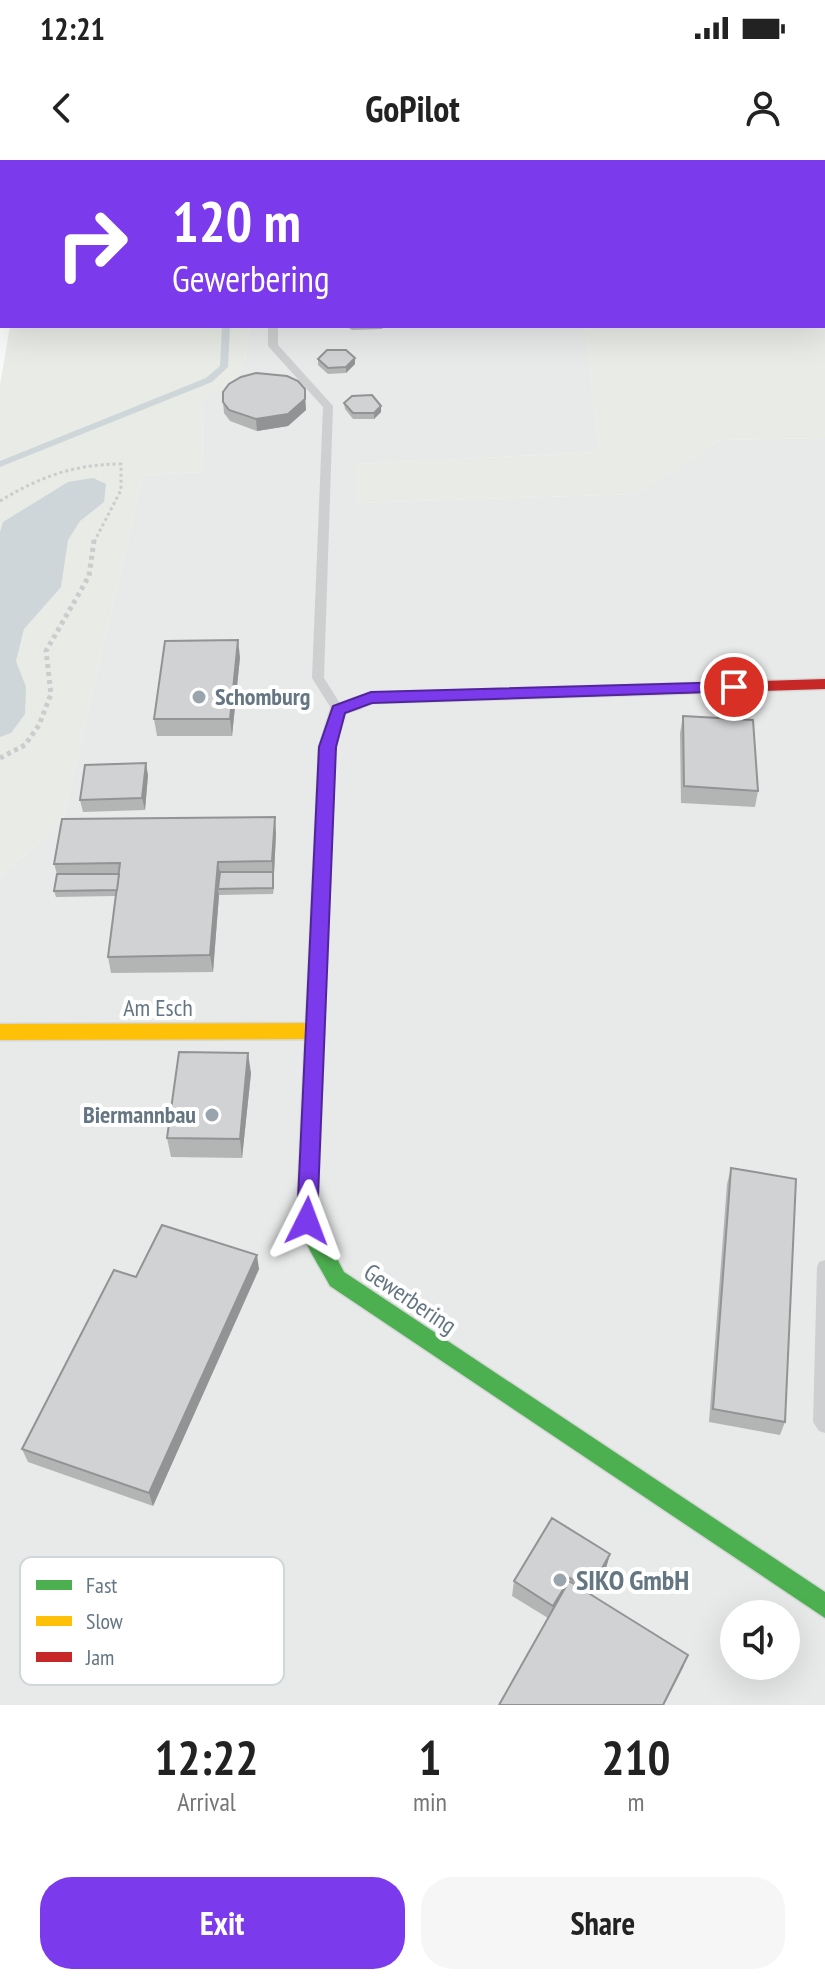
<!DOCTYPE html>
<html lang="en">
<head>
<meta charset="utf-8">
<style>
	:root { --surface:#fff; --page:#f6f6f6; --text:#222; --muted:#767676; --accent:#7c3aed }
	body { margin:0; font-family:"PT Sans Narrow",sans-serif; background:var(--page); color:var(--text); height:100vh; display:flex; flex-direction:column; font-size:30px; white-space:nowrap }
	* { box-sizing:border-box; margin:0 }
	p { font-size:26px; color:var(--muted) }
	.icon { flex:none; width:44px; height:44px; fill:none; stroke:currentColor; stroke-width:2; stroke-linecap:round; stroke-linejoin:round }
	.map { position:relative; height:1545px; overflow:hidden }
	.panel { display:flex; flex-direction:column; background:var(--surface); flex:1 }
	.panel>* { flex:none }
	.top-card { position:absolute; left:0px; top:0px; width:826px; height:168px; box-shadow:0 8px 32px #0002; background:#7c3aed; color:#fff; overflow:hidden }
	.tools { position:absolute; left:720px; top:1440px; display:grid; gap:16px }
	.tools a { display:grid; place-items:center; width:80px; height:80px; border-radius:50%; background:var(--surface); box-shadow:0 8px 32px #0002; font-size:40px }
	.pin { position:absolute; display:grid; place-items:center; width:68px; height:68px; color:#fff; margin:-34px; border:4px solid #fff; border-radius:50%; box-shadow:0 2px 8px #0007 }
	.me { position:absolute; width:88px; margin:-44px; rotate:3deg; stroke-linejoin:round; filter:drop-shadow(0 0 6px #0008) }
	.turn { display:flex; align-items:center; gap:28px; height:168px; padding:0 40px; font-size:36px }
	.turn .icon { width:104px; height:104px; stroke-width:2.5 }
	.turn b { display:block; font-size:56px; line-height:68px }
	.eta { display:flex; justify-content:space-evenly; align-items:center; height:136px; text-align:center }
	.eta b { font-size:48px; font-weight:700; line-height:56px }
	.action { display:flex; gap:16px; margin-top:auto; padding:16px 40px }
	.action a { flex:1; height:92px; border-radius:32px; background:var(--accent); color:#fff; font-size:32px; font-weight:700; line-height:92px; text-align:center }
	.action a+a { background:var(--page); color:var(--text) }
	.status { display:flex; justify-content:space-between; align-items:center; height:56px; padding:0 40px; background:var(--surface); direction:ltr }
	.status svg { height:22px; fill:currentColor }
	header { display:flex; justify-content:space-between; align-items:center; height:104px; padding:0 40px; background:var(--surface); font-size:36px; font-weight:700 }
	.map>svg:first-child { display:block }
</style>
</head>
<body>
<div class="status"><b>12:21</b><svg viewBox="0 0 49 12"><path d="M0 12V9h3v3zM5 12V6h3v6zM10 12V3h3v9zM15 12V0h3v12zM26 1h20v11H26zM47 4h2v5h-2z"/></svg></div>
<header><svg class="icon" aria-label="back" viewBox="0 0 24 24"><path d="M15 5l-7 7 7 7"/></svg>GoPilot<svg class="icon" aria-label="person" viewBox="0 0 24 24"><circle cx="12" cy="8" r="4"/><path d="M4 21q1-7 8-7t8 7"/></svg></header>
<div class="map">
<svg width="825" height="1545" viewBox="0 0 825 1545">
	<rect width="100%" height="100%" fill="#f9f9f9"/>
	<path fill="#e8e9e9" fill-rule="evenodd" d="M249,166H585L599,292L357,304L356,343L638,334L721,280L825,278V1545H0V718L63,660L143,315L203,312L202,239L245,199ZM734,1454H786V1506H734Z"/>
	<g fill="#e8ebe6">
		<polygon points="0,0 273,0 2,2 2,149"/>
		<polygon points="667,0 825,0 825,278 721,280 639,334 356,343 356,304 599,292 585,166 824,166 824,2"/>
		<path d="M10,166H249C244,212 245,218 202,239L203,312L143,315L63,660L0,718V225Z"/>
	</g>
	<polygon fill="#ced6d9" points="93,318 106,324 104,342 80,361 68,380 61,427 24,469 16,501 26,527 25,554 11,573 0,577 0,372 3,362 68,322"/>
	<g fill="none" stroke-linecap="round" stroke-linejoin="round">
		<g fill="#ced6d9" fill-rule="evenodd">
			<polygon points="250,0 256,0 255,2 249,2"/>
			<polygon points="222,166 230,166 228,207 212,222 0,307 0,301 206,218 220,206"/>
		</g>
		<g stroke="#d5d6d7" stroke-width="3">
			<path id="fast" d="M308,1023L315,1026L318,1032L317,1060L344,1112L825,1432V1458L330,1126C315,1097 285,1059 301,1026Z"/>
		</g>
		<g stroke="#d5d6d7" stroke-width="3">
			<polygon id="slow" points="355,539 363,544 361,548 345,553 335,587 318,1032 315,1038 308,1041 301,1038 298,1032 305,879 0,880 0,864 306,863 319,587 332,546"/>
		</g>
		<g stroke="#d5d6d7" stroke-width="3">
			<polygon id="jam" points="825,519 825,529 373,543 355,549 347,544 349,540 371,533"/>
		</g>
		<path stroke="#cbcccd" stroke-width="3" stroke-dasharray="3 3" stroke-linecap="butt" d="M0,341C39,317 75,304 121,304V330L94,382"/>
		<polyline stroke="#cbcccd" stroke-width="5" stroke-dasharray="4 4" stroke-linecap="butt" points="0,598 25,585 39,565 51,534 46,491 89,416 94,380"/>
		<g fill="#cecfd0" fill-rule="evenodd">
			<polygon points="292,0 300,0 299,2 291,2"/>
			<polygon points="268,166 278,166 278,185 333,246 324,518 344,550 338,554 334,553 312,518 323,247 268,186"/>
			<polygon points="825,1100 825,1273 819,1271 813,1262 817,1107 819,1102"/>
		</g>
		<use href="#fast" fill="#4caf50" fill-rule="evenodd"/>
		<use href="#slow" fill="#ffc107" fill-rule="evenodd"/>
		<use href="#jam" fill="#c62828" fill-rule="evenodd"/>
	</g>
	<g fill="#b3b5b5">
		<rect x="314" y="0" width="80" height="2"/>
		<polygon points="346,166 385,166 382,169 352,170"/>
		<polygon points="318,199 355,204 346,213 328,214 318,205"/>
		<polygon points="305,229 306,250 288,266 257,271 230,261 224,253 223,242"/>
		<polygon points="344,243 381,252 374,259 353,259 345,249"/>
		<polygon points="240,497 232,576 157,576 154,559"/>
		<polygon points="683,556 758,631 755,647 681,643 680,573"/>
		<polygon points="148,615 145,650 83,652 80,640"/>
		<polygon points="276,673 273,734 219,735 213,812 111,813 108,797 116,736 56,737 54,731 57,714 54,704"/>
		<polygon points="251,913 242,998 171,997 167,978"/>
		<polygon points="731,1008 785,1262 780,1275 709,1262 727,1024"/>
		<polygon points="259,1109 153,1346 28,1302 22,1289 136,1117"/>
		<polygon points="610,1394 606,1408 592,1435 684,1506 664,1545 499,1545 548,1458 512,1436 514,1421"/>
	</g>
	<g fill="#929394">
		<polygon points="355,198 355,204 346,213 346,207"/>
		<polygon points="305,239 306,250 288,266 257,271 256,259"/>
		<polygon points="381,246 381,252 374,259 374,253"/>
		<polygon points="238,480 240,497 232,576 230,559"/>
		<polygon points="146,603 148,615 145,650 142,638"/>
		<polygon points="275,657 276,673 273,734 272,701"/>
		<polygon points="218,702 221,718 218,729 219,735 213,812 210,795"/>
		<polygon points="248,893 251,913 242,998 240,979"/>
		<polygon points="257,1095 259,1109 153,1346 149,1333"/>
		<polygon points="610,1394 606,1408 586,1445 589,1431"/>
	</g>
	<g fill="#d0d2d3" stroke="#929394" stroke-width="2">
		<polygon points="326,0 390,0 389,2"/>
		<polygon points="511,0 596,0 600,2 509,2"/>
		<polygon points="327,190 346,190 355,198 346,207 328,208 318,199"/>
		<polygon points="256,213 287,216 298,221 305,229 305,239 288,254 256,259 229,250 223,242 223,232 229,224 241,217"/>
		<polygon points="372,235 381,246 374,253 353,253 344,243 352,236"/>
		<polygon points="238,480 230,559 154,559 165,481"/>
		<polygon points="683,556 753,560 758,631 684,626"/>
		<polygon points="146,603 142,638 80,640 85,605"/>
		<polygon points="275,657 272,701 218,702 210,795 108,797 120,703 54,704 62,659"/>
		<polygon points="220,712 273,712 273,728 218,729"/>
		<polygon points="57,714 119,714 117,730 54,731"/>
		<polygon points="179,892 248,893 240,979 167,978"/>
		<polygon points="731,1008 796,1019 785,1262 713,1249"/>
		<polygon points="162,1065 257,1095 149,1333 22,1289 114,1110 136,1117"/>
		<polygon points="552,1358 610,1394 589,1431 570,1418 553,1446 514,1421"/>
		<polygon points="569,1421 688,1495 663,1545 499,1545"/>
	</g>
	<polygon fill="#7c3aed" stroke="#51269a" stroke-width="2" points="734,522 742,527 740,531 372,543 345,553 336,587 317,1061 314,1068 300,1068 297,1061 319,587 333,546 371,532"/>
	<g fill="#99a4ac" stroke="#fff" stroke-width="3">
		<circle cx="199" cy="537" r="8"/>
		<circle cx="212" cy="955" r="8"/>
		<circle cx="560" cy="1420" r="8"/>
	</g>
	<g text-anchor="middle" stroke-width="8" stroke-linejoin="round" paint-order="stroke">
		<g font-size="24" font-weight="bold" fill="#657683" stroke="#fff" text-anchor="start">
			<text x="215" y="545">Schomburg</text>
			<text x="196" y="963" text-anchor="end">Biermannbau</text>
		</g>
		<g font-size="24" fill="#657683" stroke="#fff">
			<text x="158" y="856">Am Esch</text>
			<text transform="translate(410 1139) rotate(34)" y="8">Gewerbering</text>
		</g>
		<g font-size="28" font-weight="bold" fill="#657683" stroke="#fff" text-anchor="start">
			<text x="576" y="1430">SIKO GmbH</text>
		</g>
	</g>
	<rect x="20" y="1397" width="264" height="128" rx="12" fill="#fff" stroke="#d1d6da" stroke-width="2"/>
	<rect x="36" y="1420" width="36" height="10" fill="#4caf50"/>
	<rect x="36" y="1456" width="36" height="10" fill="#ffc107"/>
	<rect x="36" y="1492" width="36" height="10" fill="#c62828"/>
	<g font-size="22" fill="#657683">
		<text x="86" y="1433">Fast</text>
		<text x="86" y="1469">Slow</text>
		<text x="86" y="1505">Jam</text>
	</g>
</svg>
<div class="tools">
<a><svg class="icon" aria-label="sound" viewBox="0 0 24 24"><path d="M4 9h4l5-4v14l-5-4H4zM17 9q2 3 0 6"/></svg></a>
</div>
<div class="pin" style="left:734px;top:527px;background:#d93025"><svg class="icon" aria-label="arrive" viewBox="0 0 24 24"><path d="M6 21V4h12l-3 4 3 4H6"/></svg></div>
<svg class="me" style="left:307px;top:1061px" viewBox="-20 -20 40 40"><path d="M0-17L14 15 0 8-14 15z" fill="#7c3aed" stroke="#fff" stroke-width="4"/></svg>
<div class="top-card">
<div class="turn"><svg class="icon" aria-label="right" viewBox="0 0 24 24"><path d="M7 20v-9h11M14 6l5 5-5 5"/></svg><div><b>120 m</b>Gewerbering</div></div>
</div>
</div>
<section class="panel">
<div class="eta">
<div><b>12:22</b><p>Arrival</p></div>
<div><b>1</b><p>min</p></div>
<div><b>210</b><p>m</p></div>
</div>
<div class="action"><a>Exit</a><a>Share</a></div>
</section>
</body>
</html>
